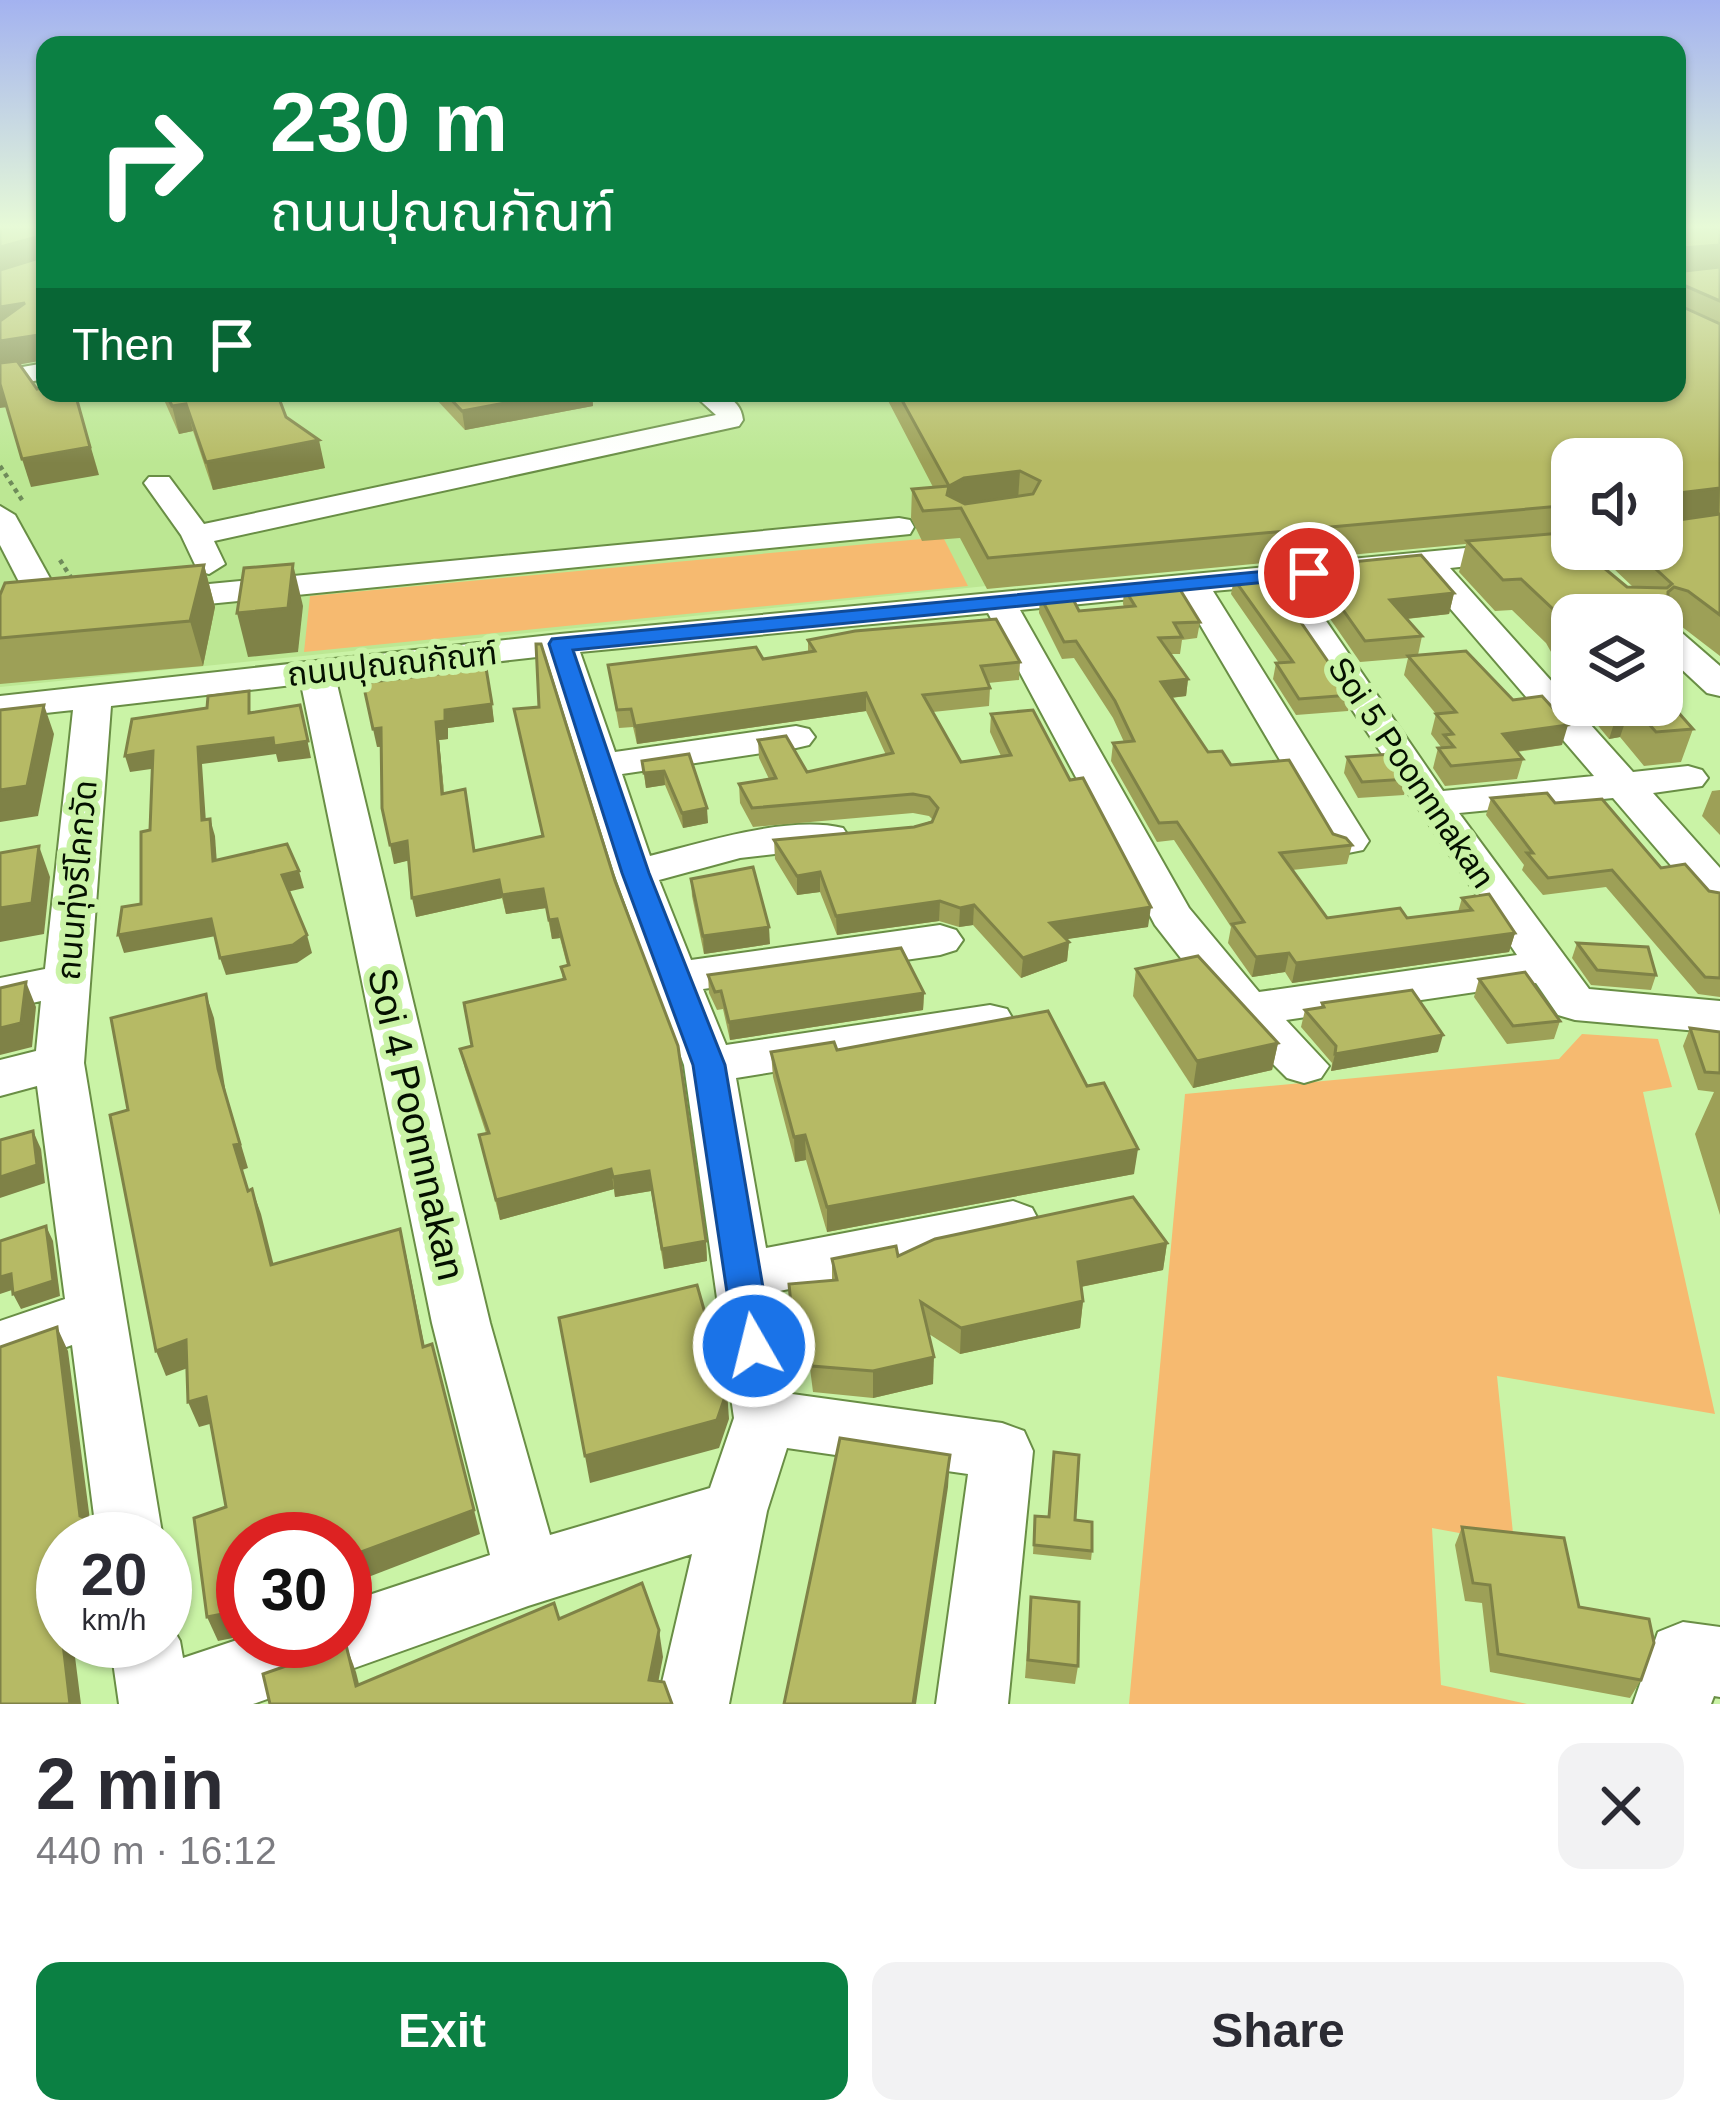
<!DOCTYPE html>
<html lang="en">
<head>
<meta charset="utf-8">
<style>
	:root { --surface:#fff; --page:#f2f2f3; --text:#2b2b33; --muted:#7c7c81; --accent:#0b8043 }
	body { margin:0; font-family:Arial,"Noto Sans Thai",sans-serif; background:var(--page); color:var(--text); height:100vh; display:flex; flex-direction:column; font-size:45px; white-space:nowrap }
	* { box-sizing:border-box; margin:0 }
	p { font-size:39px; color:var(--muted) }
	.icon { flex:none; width:66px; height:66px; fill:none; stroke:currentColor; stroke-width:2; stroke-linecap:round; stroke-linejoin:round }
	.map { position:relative; height:1704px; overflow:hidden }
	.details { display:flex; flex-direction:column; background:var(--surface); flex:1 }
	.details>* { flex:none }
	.top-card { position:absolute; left:36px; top:36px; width:1650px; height:366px; border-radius:24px; box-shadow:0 3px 9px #0004; background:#0b8043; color:#fff; overflow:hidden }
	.fabs { position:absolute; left:1551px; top:438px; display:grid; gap:24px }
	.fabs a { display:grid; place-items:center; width:132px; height:132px; border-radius:24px; background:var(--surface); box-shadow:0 3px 9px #0004; font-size:60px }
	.speed { position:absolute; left:36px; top:1512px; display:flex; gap:24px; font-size:60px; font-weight:700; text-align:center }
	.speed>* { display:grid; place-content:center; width:156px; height:156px; border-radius:50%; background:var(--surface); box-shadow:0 3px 9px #0004; line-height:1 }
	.speed small { font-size:30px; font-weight:400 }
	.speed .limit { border:18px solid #d22; background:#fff; color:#111 }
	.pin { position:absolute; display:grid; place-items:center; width:102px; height:102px; color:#fff; margin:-51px; border:6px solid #fff; border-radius:50%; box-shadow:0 3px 12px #0007 }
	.me { position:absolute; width:132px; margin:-66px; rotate:352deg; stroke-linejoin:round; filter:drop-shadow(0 0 9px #0008) }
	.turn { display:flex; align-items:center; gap:42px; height:252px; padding:0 36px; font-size:54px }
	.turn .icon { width:156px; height:156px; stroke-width:2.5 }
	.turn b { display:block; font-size:84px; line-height:102px }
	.then { display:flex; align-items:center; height:114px; padding:0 36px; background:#0003; gap:24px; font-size:45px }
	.round { display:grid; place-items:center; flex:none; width:126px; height:126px; border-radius:24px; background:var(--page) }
	.head { display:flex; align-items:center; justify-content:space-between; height:204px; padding:0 36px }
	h1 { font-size:72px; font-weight:700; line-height:90px }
	.cta { display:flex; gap:24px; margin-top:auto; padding:24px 36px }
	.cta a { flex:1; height:138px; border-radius:24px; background:var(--accent); color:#fff; font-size:48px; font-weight:700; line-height:138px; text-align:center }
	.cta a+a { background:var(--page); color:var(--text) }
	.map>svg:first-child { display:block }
</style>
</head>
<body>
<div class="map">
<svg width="1720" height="1704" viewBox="0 0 1720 1704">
	<rect width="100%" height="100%" fill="#caf3a6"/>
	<polygon fill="#bce793" points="0,225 45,225 45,393 1677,393 1677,225 1720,228 1662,459 1572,459 1572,526 0,687"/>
	<g fill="#f6ba70">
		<polygon points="943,537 968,586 304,652 310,596"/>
		<polygon points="1582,1034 1658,1039 1672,1087 1643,1092 1715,1414 1497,1376 1514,1543 1432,1528 1441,1685 1527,1704 1129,1704 1185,1094 1559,1059"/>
	</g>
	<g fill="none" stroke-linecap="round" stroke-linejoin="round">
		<g stroke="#698e45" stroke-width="4">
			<g id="minor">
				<polygon points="18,225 45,228 0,245 0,232"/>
				<polygon points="45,363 45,379 0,387 0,371"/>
				<path d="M692,393C714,393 740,393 743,420L739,426L214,541L225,564L209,574L198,571L181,535L144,483L149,477H169L204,524L716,415Z"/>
				<polygon points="0,506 15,515 67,609 62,616 38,616 33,609 0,545"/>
				<polygon points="899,518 910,520 914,527 910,534 157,609 140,599 157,589"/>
				<path d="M1572,538V549H1586L1583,554L1450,568L1633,772L1688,766L1702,770L1708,778L1702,786L1653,793L1720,868V909L1705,905L1613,798L1459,813L1589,989L1720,1001V1033L1575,1020L1558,1015L1536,983L1286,1020L1329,1066L1321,1078L1304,1083L1287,1078L1230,1021L1155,925L988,613L580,652L615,752L796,726L809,729L815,737L809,745L796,748L622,774L650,856C705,842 788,815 843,828L849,837L843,846L740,858L659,880L691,960L940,925L956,930L963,940L956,950L940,955L703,989L726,1045L990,1005L1007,1009L1014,1021L1007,1033L990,1037L736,1078L766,1248L1013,1201L1032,1208L1040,1223L1032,1238L1013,1245L774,1292L792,1394L1002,1423L1024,1431L1033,1451L1008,1704H936L968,1474L787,1448L767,1511L729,1704H657L692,1554L528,1606L253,1704H119L110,1641H165V1615L180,1641L183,1658L243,1638L345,1641V1603L490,1555L432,1323L301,684L111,706L84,1063L163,1539H97L72,1345L0,1371V1321L65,1299L37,1086L0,1096V1060L36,1051L41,1001L0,1010V978L45,969L73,710L0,718V696L560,634ZM1418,571L1594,776L1443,791L1300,583ZM1269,586L1517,955L1259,992L1189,908L1020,610L1182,594L1333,850L1348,853L1363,850L1369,841L1213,591ZM546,656L614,873L684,1065L734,1418L710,1488L550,1535L490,1323L336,680Z"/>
				<polygon points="1662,623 1674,626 1720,666 1720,696 1707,693 1662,651"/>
				<polygon points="1683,1622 1720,1627 1720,1697 1714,1696 1711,1704 1633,1704 1658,1632"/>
			</g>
		</g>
		<g stroke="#6f8b5a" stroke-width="4.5" stroke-dasharray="4.5 4.5" stroke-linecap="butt">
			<polyline points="0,466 24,503"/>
			<polyline points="60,560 75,584"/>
		</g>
		<use href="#minor" fill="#fff" fill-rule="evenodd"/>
	</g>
	<g fill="#9da057" fill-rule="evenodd">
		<path d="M1720,225V656L1677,623L1667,620L1662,636V615H1572V689L1546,643L1512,610L1495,611L1459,572L1466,544L987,589L960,538L922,541L911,518L912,489L933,487L884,393H1677V228ZM1572,459L1662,549H1593L1633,587H1627L1563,534H1572Z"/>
		<polygon points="161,393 277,393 286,417 325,468 213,490 193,431 179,434"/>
		<polygon points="434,393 592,393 593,406 465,430 435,398"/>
		<polygon points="204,565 215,607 203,666 0,684 0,595"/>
		<polygon points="1312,566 1454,593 1449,614 1407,619 1422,636 1418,655 1513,700 1562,745 1517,752 1523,759 1517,779 1445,786 1433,768 1438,748 1441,747 1431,734 1436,714 1404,675 1408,658 1360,662 1308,587"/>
		<polygon points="1234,579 1351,695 1348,711 1296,715 1273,679 1276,663 1279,663 1231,594"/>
		<polygon points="1124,588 1200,622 1197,638 1182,640 1180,654 1170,654 1188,679 1186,696 1171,698 1208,752 1231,765 1352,845 1347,864 1292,870 1327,918 1407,918 1458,912 1462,898 1515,933 1509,952 1292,983 1285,972 1252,977 1228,943 1231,927 1174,840 1157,842 1111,761 1113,743 1124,742 1113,718 1074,658 1062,659 1039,613 1040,596 1079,611 1124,607 1123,604"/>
		<polygon points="808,640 1020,662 1019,680 988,683 990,688 989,706 933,712 961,762 1001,756 990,732 991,714 1148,927 1066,939 1069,942 1067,961 1021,978 973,925 959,927 939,921 837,935 820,892 797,895 775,859 774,840 914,827 933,820 929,816 913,813 753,827 740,803 739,784 769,779 759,758 758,740 807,772 886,755 866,711 637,744 633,727 619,728 608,665 763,659 808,652"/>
		<polygon points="486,668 494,722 448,728 448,739 439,740 444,794 475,851 542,836 514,709 706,1241 707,1261 664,1269 651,1191 615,1197 614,1189 500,1220 479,1135 486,1133 465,1069 460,1049 472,1046 563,980 561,967 567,965 560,938 552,939 546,908 506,914 502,898 416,917 409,860 394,864 381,747 377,747"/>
		<polygon points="1581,705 1662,705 1693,729 1681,762 1644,766 1620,737 1609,739"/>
		<polygon points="689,754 708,823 683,828 665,785 646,788 642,761"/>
		<polygon points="1347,757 1408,779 1404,795 1358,798 1344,773"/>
		<polygon points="1720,790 1720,835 1702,816 1712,791"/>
		<polygon points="1491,798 1555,803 1661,868 1709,891 1720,893 1720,997 1698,994 1606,887 1543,895 1522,870 1524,865 1486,815"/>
		<polygon points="691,879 770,944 704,954 692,896"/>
		<polygon points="1577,943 1656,975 1651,990 1591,985 1572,958"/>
		<polygon points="1136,969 1278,1043 1272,1070 1193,1088 1133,996"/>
		<polygon points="708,975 924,993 923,1010 730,1040 723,1009 717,1010 709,993"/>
		<polygon points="1479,979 1560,1021 1554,1039 1507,1044 1474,997"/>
		<polygon points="1322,1003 1438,1052 1331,1071 1332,1063 1301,1027 1305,1010 1321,1007"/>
		<polygon points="1690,1028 1720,1032 1720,1215 1695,1134 1714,1092 1698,1090 1683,1046"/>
		<polygon points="837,1050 1087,1086 1134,1174 827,1232 806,1160 795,1162 773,1077 771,1052"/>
		<polygon points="1167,1243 1163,1270 1081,1287 1083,1301 1080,1328 960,1354 929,1334 933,1384 873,1398 813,1392 808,1352 794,1353 789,1284 832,1281 832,1259"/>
		<polygon points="1035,1516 1075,1520 1092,1551 1091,1560 1033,1554"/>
		<polygon points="1462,1527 1579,1607 1641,1680 1630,1698 1490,1672 1482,1603 1465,1601 1455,1545"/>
		<polygon points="1031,1597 1078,1666 1075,1684 1025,1678"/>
	</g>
	<g fill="#7f8247">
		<polygon points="37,237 44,260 0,272 0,247"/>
		<polygon points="1720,245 1720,268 1677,272 1679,253 1683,248"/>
		<polygon points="25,303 0,333 0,307"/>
		<polygon points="45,334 45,360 0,368 0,341"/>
		<polygon points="0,383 8,407 0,408"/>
		<polygon points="75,393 99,475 31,487 22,459"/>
		<polygon points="557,393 592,393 593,406 465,430 462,411"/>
		<polygon points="186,404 193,431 179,434 172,406"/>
		<polygon points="319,440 325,468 213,490 206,462"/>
		<polygon points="1020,471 1018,500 948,509 949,486 964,478"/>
		<polygon points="1720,488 1719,517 1662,523 1667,499 1671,494"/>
		<polygon points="293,564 303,606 298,652 248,657 237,613"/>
		<polygon points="204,565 215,607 203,666 190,621"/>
		<polygon points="1454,593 1449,614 1386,621 1390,600"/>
		<polygon points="1188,679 1186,696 1159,699 1161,682"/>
		<polygon points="866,693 866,711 637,744 635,726"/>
		<polygon points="492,704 494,722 448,728 448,739 439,740 446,813 436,722 445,710"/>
		<polygon points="44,705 54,734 38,816 0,822 0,790"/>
		<polygon points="300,705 311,758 278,762 276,754 202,764 207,837 202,820 198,747"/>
		<polygon points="1620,705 1631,705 1620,737 1609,739"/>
		<polygon points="1568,725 1562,745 1497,754 1503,734"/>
		<polygon points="381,728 385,746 377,747 373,729"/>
		<polygon points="153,751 158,768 130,772 125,756"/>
		<polygon points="664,771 665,785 646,788 644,773"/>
		<polygon points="707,808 708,823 683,828 682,813"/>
		<polygon points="210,819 215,836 218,878 213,861"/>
		<polygon points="407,841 411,860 394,864 390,845"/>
		<polygon points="39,846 50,877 44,934 0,942 0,908"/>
		<polygon points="299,871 304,888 287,892 282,875"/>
		<polygon points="820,872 820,892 797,895 797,876"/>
		<polygon points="499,880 502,898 416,917 412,898"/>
		<polygon points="543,889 546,908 506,914 502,895"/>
		<polygon points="940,901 939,921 837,935 836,916"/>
		<polygon points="974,905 973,925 959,927 960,908"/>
		<polygon points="1151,907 1148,927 1048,942 1050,923"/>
		<polygon points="211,919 216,936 124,953 118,935"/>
		<polygon points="557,919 560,938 552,939 549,920"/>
		<polygon points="769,927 770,944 704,954 703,936"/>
		<polygon points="1515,933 1509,952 1292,983 1296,963"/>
		<polygon points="307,935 312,953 297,963 226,975 220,958"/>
		<polygon points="1069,942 1067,961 1021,978 1023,958"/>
		<polygon points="1289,953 1285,972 1252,977 1256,957"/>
		<polygon points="26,982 36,1007 32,1047 0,1055 0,1028"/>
		<polygon points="924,993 923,1010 730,1040 729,1022"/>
		<polygon points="206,994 214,1018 226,1094 248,1168 242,1170 234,1145 218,1069"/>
		<polygon points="1443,1035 1438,1052 1331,1071 1335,1054"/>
		<polygon points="1278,1043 1272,1070 1193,1088 1197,1061"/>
		<polygon points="33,1131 41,1149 45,1183 0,1198 0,1177"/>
		<polygon points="805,1135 806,1160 795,1162 794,1137"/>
		<polygon points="1138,1149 1134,1174 827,1232 827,1207"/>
		<polygon points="611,1169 614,1189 500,1220 496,1200"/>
		<polygon points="649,1171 651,1191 615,1197 613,1177"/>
		<polygon points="252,1189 261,1214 280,1290 271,1265"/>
		<polygon points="46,1226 53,1241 60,1296 21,1309 13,1294"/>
		<polygon points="400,1229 406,1254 430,1372 423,1347"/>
		<polygon points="706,1241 707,1261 664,1269 662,1249"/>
		<polygon points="1167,1243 1163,1270 1075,1288 1078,1262"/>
		<polygon points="11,1274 18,1288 0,1294 0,1277"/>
		<polygon points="1083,1301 1080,1328 960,1354 961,1328"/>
		<polygon points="57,1327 68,1351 90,1520 100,1539 92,1539 80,1516"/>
		<polygon points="186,1340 196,1365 166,1376 156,1351"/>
		<polygon points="934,1357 933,1384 873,1398 873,1371"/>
		<polygon points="439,1369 480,1534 345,1586 345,1558"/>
		<polygon points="727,1391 729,1419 719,1448 590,1483 585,1456"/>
		<polygon points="206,1397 217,1422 199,1427 188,1402"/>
		<polygon points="950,1455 948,1487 916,1704 913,1704"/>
		<polygon points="63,1607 63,1641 73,1641 81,1704 70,1704 59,1609"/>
		<polygon points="243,1610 243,1636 218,1641 207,1617"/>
		<polygon points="659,1630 663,1657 654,1704 649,1680"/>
		<polygon points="346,1645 356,1672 364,1704 356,1686"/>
	</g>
	<g fill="#b6ba65" stroke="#7f8247" stroke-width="3">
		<polygon points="1704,225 1720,225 1720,245 1683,248 1679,253 1680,266 1685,271 1720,267 1720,301 1681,284 1683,307 1720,324 1720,488 1671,494 1667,499 1667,516 1672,521 1720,514 1720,615 1688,591 1674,587 1668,592 1668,617 1662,618 1662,615 1572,615 1572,640 1555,611 1521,579 1503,580 1467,541 1561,533 1572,542 1572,549 1581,549 1627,587 1667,588 1672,584 1634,549 1662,549 1662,459 1572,459 1572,505 988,558 961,508 923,511 912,489 949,486 947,495 965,504 1033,494 1040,481 1020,471 964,478 949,486 898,393 1677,393 1677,228"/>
		<polygon points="3,226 45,227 45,334 0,341 0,321 25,303 0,307 0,270 42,257 43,241 37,237 0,247 0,227"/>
		<polygon points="17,361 37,389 45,387 45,393 75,393 90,447 22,459 0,384 0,363"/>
		<polygon points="166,393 277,393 286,417 319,440 206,462 186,404 172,406"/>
		<polygon points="445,393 557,393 462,411"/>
		<polygon points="1421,555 1454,593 1390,600 1422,636 1365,641 1312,566"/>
		<polygon points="293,564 288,608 237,613 244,568"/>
		<polygon points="204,565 190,621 0,638 0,595 5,583"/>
		<polygon points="1269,576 1351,695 1299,699 1276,663 1293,662 1234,579"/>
		<polygon points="1176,583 1200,622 1174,623 1182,637 1159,638 1188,679 1161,682 1208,752 1222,751 1231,765 1289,760 1333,834 1346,838 1352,845 1280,853 1327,918 1400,908 1407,918 1472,910 1462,898 1489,894 1515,933 1296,963 1289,953 1256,957 1232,924 1244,922 1177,822 1159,823 1113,743 1134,741 1115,701 1076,641 1064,642 1040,596 1070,593 1079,611 1135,606 1124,588"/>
		<polygon points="996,619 1020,662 981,666 990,688 923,695 961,762 1011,755 991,714 1033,710 1070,780 1083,778 1151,907 1050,923 1069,942 1023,958 974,905 960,908 940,901 836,916 820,872 797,876 774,840 914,827 932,822 938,808 929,797 913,794 752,808 739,784 776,778 758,740 786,736 807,772 893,753 866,693 635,726 631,709 617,710 608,665 756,647 763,659 815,651 808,640 855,631"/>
		<polygon points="536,644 541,644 615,881 678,1046 706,1241 662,1249 649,1171 613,1177 611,1169 496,1200 479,1135 489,1133 460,1049 472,1046 464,1003 565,979 561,967 569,965 557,919 549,920 543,889 502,895 499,880 412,898 407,841 390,845 382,808 381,728 373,729 363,683 486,668 492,704 445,710 445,721 436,722 442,794 465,789 474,851 543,836 514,709 539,707"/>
		<polygon points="1466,651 1513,700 1542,696 1568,725 1503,734 1523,759 1451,766 1438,748 1454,747 1444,735 1453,734 1436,714 1456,712 1408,656"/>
		<polygon points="249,691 249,713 300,705 308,741 274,746 273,738 198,747 202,820 210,819 213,861 287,844 299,871 282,875 307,935 293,945 220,958 211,919 118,935 122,907 141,904 141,832 150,830 153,751 125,756 132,719 207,708 208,696"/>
		<polygon points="1662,694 1693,729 1656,732 1632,705 1662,705"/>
		<polygon points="44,705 27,786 0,790 0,710"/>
		<polygon points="689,754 707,808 682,813 664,771 644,773 642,761"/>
		<polygon points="1392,754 1408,779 1362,782 1347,757"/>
		<polygon points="1547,793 1555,803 1602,799 1661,868 1685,864 1709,891 1720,893 1720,978 1705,977 1612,870 1548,878 1527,853 1533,853 1491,798"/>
		<polygon points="39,846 32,903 0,908 0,853"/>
		<polygon points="753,867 769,927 703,936 691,879"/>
		<polygon points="1577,943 1648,947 1656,975 1597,970"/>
		<polygon points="901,948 924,993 729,1022 721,991 715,992 708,975"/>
		<polygon points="1198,956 1278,1043 1197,1061 1136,969"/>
		<polygon points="1525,972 1560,1021 1513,1026 1479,979"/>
		<polygon points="26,982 21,1023 0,1028 0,988"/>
		<polygon points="1412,990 1443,1035 1335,1054 1336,1046 1305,1010 1324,1007 1322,1003"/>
		<polygon points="206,994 218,1069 240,1144 234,1145 248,1191 252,1189 271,1265 400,1229 423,1347 432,1344 474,1510 345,1558 345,1539 243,1539 243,1610 207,1617 194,1518 226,1507 206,1397 188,1402 186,1340 156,1351 110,1115 128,1110 111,1018"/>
		<polygon points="1048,1011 1087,1086 1104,1083 1138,1149 827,1207 805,1135 794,1137 771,1052 834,1042 837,1050"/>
		<polygon points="1690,1028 1720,1032 1720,1073 1705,1072"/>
		<polygon points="33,1131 37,1165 0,1177 0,1140"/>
		<polygon points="1133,1197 1167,1243 1078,1262 1083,1301 961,1328 921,1302 934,1357 873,1371 812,1366 807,1325 793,1326 789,1284 837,1280 832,1259 896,1246 898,1256 935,1239"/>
		<polygon points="46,1226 53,1281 13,1294 11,1274 0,1277 0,1241"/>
		<polygon points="697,1285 727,1391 717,1420 585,1456 559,1318"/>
		<polygon points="57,1327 80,1516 90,1520 92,1539 63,1539 63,1607 59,1609 70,1704 0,1704 0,1347"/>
		<polygon points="840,1438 950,1455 913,1704 784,1704"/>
		<polygon points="1054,1452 1079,1455 1075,1520 1092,1522 1092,1551 1034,1545 1035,1516 1049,1517"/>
		<polygon points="1462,1527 1564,1538 1579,1607 1649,1619 1654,1643 1641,1680 1498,1654 1490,1585 1473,1583"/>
		<polygon points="642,1583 659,1630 649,1680 664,1682 672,1704 270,1704 263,1674 346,1645 356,1686 554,1603 559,1619"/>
		<polygon points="1031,1597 1079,1602 1078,1666 1028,1660"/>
	</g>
	<linearGradient id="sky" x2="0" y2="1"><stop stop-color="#a3b2f0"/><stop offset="0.49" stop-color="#e7fad7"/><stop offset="1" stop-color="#e7fad7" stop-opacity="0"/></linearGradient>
	<rect width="1720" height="463" fill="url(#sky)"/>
	<polygon fill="#1a73e8" stroke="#114b97" stroke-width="3" points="1309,567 1317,569 1317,577 573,650 649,873 725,1065 773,1346 767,1358 754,1362 740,1358 735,1346 693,1065 622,873 549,644 552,639"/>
	<g text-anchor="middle" stroke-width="12" stroke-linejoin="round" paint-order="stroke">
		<g font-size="33" fill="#041000" stroke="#caf3a6">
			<text transform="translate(392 663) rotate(-6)" y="12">ถนนปุณณกัณฑ์</text>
			<text transform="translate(1412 772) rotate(56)" y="12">Soi 5 Poonnnakan</text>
			<text transform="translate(76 880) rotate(-85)" y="12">ถนนทุ่งรีโคกวัด</text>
		</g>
		<g font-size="39" fill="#041000" stroke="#caf3a6">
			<text transform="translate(417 1124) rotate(77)" y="14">Soi 4 Poonnnakan</text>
		</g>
	</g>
</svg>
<div class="fabs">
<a><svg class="icon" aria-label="sound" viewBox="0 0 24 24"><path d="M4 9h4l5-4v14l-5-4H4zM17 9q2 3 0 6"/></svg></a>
<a><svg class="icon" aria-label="layers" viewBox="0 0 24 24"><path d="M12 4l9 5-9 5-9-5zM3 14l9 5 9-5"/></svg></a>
</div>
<div class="speed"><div>20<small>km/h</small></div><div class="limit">30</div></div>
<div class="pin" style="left:1309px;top:573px;background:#d93025"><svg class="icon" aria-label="arrive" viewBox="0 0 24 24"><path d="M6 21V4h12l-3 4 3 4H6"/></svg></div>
<svg class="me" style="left:754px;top:1346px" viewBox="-20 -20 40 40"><circle r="17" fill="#1a73e8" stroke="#fff" stroke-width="3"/><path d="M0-11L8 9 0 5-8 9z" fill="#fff"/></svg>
<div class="top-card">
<div class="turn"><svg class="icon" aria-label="right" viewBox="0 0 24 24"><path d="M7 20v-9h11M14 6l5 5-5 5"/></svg><div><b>230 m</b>ถนนปุณณกัณฑ์</div></div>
<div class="then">Then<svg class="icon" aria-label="arrive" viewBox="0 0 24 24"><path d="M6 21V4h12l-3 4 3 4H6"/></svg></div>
</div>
</div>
<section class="details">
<div class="head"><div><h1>2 min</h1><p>440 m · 16:12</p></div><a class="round"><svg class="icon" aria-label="close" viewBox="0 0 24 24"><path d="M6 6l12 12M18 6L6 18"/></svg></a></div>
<div class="cta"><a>Exit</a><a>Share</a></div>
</section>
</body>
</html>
